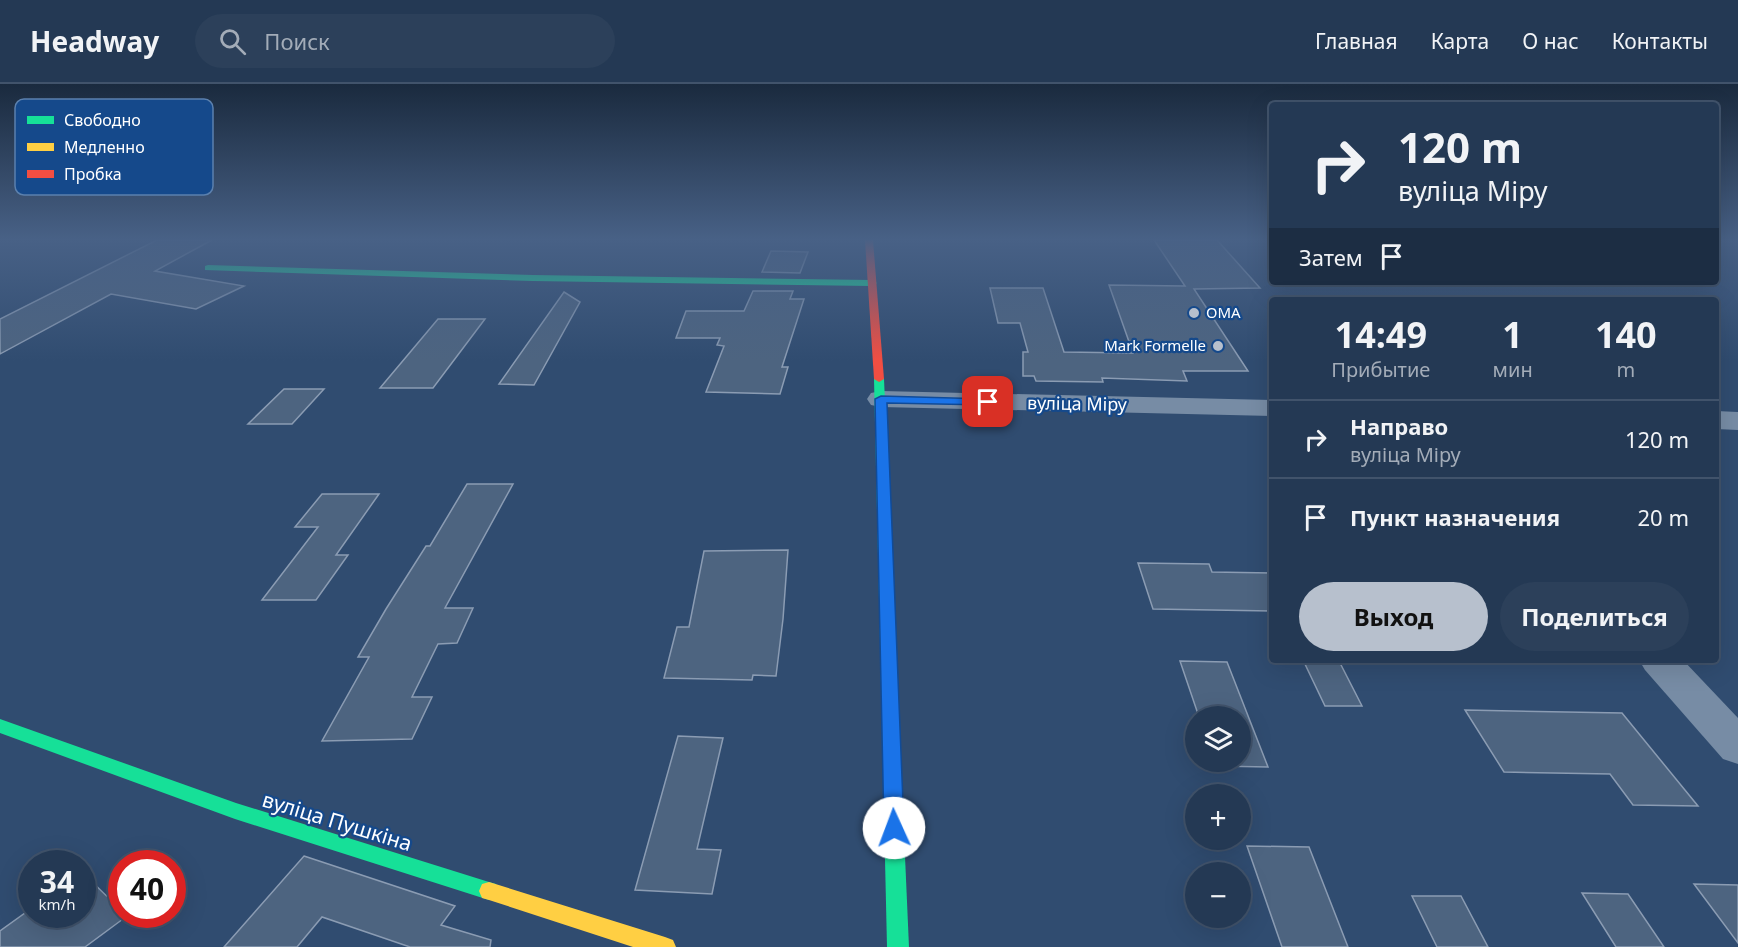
<!DOCTYPE html>
<html lang="ru">
<head>
<meta charset="utf-8">
<style>
	:root { --surface:#243954; --page:#2c405a; --text:#f1f3f6; --muted:#a3acb8; --line:#41536b; --accent:#b7c0cd }
	body { margin:0; font-family:"Noto Sans",sans-serif; background:var(--page); color:var(--text); height:100vh; display:flex; flex-direction:column; font-size:22px; white-space:nowrap }
	* { box-sizing:border-box; margin:0 }
	p { font-size:20px; color:var(--muted) }
	.icon { flex:none; width:33px; height:33px; fill:none; stroke:currentColor; stroke-width:2; stroke-linecap:round; stroke-linejoin:round }
	.map { position:relative; flex:1; overflow:hidden }
	.details { position:absolute; left:1269px; top:213px; width:450px; height:366px; display:flex; flex-direction:column; background:var(--surface); border-radius:6px; box-shadow:0 6px 24px #0002,0 0 0 2px var(--line) }
	.details>* { flex:none }
	.banner { position:absolute; left:1269px; top:18px; width:450px; height:183px; border-radius:6px; box-shadow:0 6px 24px #0002,0 0 0 2px var(--line); background:#243954; color:var(--text); overflow:hidden }
	.controls { position:absolute; left:1185px; top:622px; display:grid; gap:12px }
	.controls a { display:grid; place-items:center; width:66px; height:66px; border-radius:50%; background:var(--surface); box-shadow:0 6px 24px #0002,0 0 0 2px var(--line); font-size:30px }
	.speed { position:absolute; left:18px; top:766px; display:flex; gap:12px; font-size:30px; font-weight:700; text-align:center }
	.speed>* { display:grid; place-content:center; width:78px; height:78px; border-radius:50%; background:var(--surface); box-shadow:0 6px 24px #0002,0 0 0 2px var(--line); line-height:1 }
	.speed small { font-size:15px; font-weight:400 }
	.speed .limit { border:9px solid #d22; background:#fff; color:#111 }
	.pin { position:absolute; display:grid; place-items:center; width:51px; height:51px; color:#fff; margin:-26px; border-radius:12px; box-shadow:0 3px 9px #0006 }
	.me { position:absolute; width:66px; margin:-33px; rotate:358deg; stroke-linejoin:round; filter:drop-shadow(0 0 4px #0008) }
	.turn { display:flex; align-items:center; gap:21px; height:126px; padding:0 30px; font-size:27px }
	.turn .icon { width:78px; height:78px; stroke-width:2.5 }
	.turn b { display:block; font-size:42px; line-height:51px }
	.then { display:flex; align-items:center; height:57px; padding:0 30px; background:#0003; gap:12px; font-size:22px }
	.eta { display:flex; justify-content:space-evenly; align-items:center; height:102px; text-align:center }
	.eta b { font-size:36px; font-weight:700; line-height:42px }
	.action { display:flex; gap:12px; margin-top:auto; padding:12px 30px }
	.action a { flex:1; height:69px; border-radius:36px; background:var(--accent); color:#111; font-size:24px; font-weight:700; line-height:69px; text-align:center }
	.action a+a { background:var(--page); color:var(--text) }
	ul { padding:0; list-style:none }
	li { display:flex; align-items:center; gap:18px; height:78px; padding:0 30px; border-top:2px solid var(--line) }
	li div { flex:1 }
	li b { display:block; font-size:22px }
	li em { font-style:normal }
	header { display:flex; align-items:center; gap:36px; box-sizing:border-box; height:84px; padding:0 30px; background:var(--surface); border-bottom:2px solid var(--line) }
	header strong { font-size:28px }
	nav { display:flex; gap:33px; margin-inline-start:auto; font-size:21px }
	.search { width:420px; height:54px; background:var(--page); display:flex; align-items:center; gap:15px; box-sizing:border-box; padding:0 21px; border-radius:33px; color:var(--muted); font-size:22px }
	.map>svg:first-child { display:block }
</style>
</head>
<body>
<header>
<strong>Headway</strong>
<div class="search"><svg class="icon" aria-label="search" viewBox="0 0 24 24"><circle cx="10" cy="10" r="6"/><path d="M15 15l6 6"/></svg>Поиск</div>
<nav><a>Главная</a><a>Карта</a><a>О нас</a><a>Контакты</a></nav>
</header>
<div class="map">
<svg width="1738" height="863" viewBox="0 0 1738 863">
	<rect width="100%" height="100%" fill="#304c70"/>
	<g fill="#4d6480" stroke="#8b9cb3" stroke-width="1.5">
		<polygon points="157,156 212,156 155,187 244,202 196,225 111,210 0,270 0,235"/>
		<polygon points="1154,156 1217,156 1260,204 1194,205 1248,287 1183,287 1187,297 1102,294 1103,298 1036,297 1034,292 1023,292 1023,268 1028,268 1020,239 998,239 990,204 1043,204 1064,268 1133,269 1109,201 1185,202"/>
		<polygon points="771,167 808,168 800,189 762,188"/>
		<polygon points="753,207 793,207 790,215 804,215 782,283 788,283 780,310 706,308 724,262 717,261 720,254 676,254 686,227 744,227"/>
		<polygon points="564,208 580,218 534,301 499,300"/>
		<polygon points="438,235 485,235 433,304 380,304"/>
		<polygon points="284,305 324,305 292,340 248,340"/>
		<polygon points="467,400 513,400 445,524 473,524 457,559 438,560 412,613 432,613 412,655 322,657 369,573 358,573 386,525 426,462 430,462"/>
		<polygon points="322,410 379,410 336,471 348,471 316,516 262,516 318,443 295,443"/>
		<polygon points="788,466 783,535 776,592 753,591 752,596 664,594 677,543 689,543 704,467"/>
		<polygon points="1138,479 1209,480 1212,488 1272,489 1272,527 1153,525"/>
		<polygon points="1180,577 1227,578 1268,683 1216,682 1214,678 1240,678 1240,633 1199,633"/>
		<polygon points="1304,578 1340,579 1362,622 1325,622"/>
		<polygon points="1465,626 1622,629 1698,722 1633,721 1610,690 1504,688"/>
		<polygon points="678,652 723,654 697,765 721,766 712,810 635,806"/>
		<polygon points="1247,762 1309,763 1348,863 1282,863"/>
		<polygon points="304,772 455,822 441,841 491,856 490,863 410,863 322,833 297,863 224,863"/>
		<polygon points="83,789 122,827 122,831 127,832 85,863 0,863 0,847 32,824 32,831 82,831"/>
		<polygon points="1694,800 1738,801 1738,859"/>
		<polygon points="1582,809 1628,810 1664,863 1616,863"/>
		<polygon points="1412,812 1461,812 1488,863 1437,863"/>
	</g>
	<g fill="none" stroke-linecap="round" stroke-linejoin="round">
		<g fill="#778ca5" fill-rule="evenodd">
			<polygon points="881,307 1272,316 1272,332 881,323 871,321 867,315 871,309"/>
			<polygon points="1716,327 1738,328 1738,346 1716,345"/>
			<polygon points="1639,576 1683,576 1738,634 1738,680 1723,675 1645,586"/>
		</g>
		<g fill="#16e098" fill-rule="evenodd">
			<polygon points="208,181 533,191 872,196 877,199 872,202 533,197 205,186 205,182"/>
			<polygon points="879,292 884,295 909,863 887,863 874,295"/>
			<polygon points="0,635 236,719 489,798 496,800 499,807 496,814 489,816 235,735 0,649"/>
		</g>
		<polygon fill="#ffcf43" fill-rule="evenodd" points="489,798 665,853 673,856 676,863 633,863 489,816 482,814 479,807 482,800"/>
		<polygon fill="#f24e42" fill-rule="evenodd" points="865,156 873,156 884,295 879,298 874,295"/>
	</g>
	<linearGradient id="sky" x2="0" y2="1"><stop stop-color="#1a2a3e"/><stop offset="0.56" stop-color="#486186"/><stop offset="1" stop-color="#486186" stop-opacity="0"/></linearGradient>
	<rect width="1738" height="277" fill="url(#sky)"/>
	<polygon fill="#1a73e8" stroke="#114b97" stroke-width="1.5" points="881,312 988,315 993,318 988,321 887,319 904,744 901,750 894,752 887,750 884,744 875,315"/>
	<g fill="#b7c0cd" stroke="#15498b" stroke-width="2">
		<circle cx="1194" cy="229" r="6"/>
		<circle cx="1218" cy="262" r="6"/>
	</g>
	<g text-anchor="middle" stroke-width="4.5" stroke-linejoin="round" paint-order="stroke">
		<g font-size="15" fill="#fff" stroke="#15498b" text-anchor="start">
			<text x="1206" y="234">ОМА</text>
			<text x="1206" y="267" text-anchor="end">Mark Formelle</text>
		</g>
		<g font-size="18" fill="#fff" stroke="#15498b">
			<text transform="translate(1077 320) rotate(1)" y="6">вуліца Міру</text>
		</g>
		<g font-size="21" fill="#fff" stroke="#15498b">
			<text transform="translate(337 738) rotate(17)" y="7">вуліца Пушкіна</text>
		</g>
	</g>
	<rect x="15" y="15" width="198" height="96" rx="9" fill="#15498b" stroke="#5b80ae" stroke-width="1.5"/>
	<rect x="27" y="32" width="27" height="8" fill="#16e098"/>
	<rect x="27" y="59" width="27" height="8" fill="#ffcf43"/>
	<rect x="27" y="86" width="27" height="8" fill="#f24e42"/>
	<g font-size="16" fill="#fff">
		<text x="64" y="42">Свободно</text>
		<text x="64" y="69">Медленно</text>
		<text x="64" y="96">Пробка</text>
	</g>
</svg>
<div class="controls">
<a><svg class="icon" aria-label="layers" viewBox="0 0 24 24"><path d="M12 4l9 5-9 5-9-5zM3 14l9 5 9-5"/></svg></a>
<a>+</a>
<a>−</a>
</div>
<div class="speed"><div>34<small>km/h</small></div><div class="limit">40</div></div>
<div class="pin" style="left:988px;top:318px;background:#d93025"><svg class="icon" aria-label="arrive" viewBox="0 0 24 24"><path d="M6 21V4h12l-3 4 3 4H6"/></svg></div>
<svg class="me" style="left:894px;top:744px" viewBox="-20 -20 40 40"><circle r="19" fill="#fff"/><path d="M0-13L10 11 0 6-10 11z" fill="#1a73e8"/></svg>
<div class="banner">
<div class="turn"><svg class="icon" aria-label="right" viewBox="0 0 24 24"><path d="M7 20v-9h11M14 6l5 5-5 5"/></svg><div><b>120 m</b>вуліца Міру</div></div>
<div class="then">Затем<svg class="icon" aria-label="arrive" viewBox="0 0 24 24"><path d="M6 21V4h12l-3 4 3 4H6"/></svg></div>
</div>
<section class="details">
<div class="eta">
<div><b>14:49</b><p>Прибытие</p></div>
<div><b>1</b><p>мин</p></div>
<div><b>140</b><p>m</p></div>
</div>
<ul>
<li><svg class="icon" aria-label="right" viewBox="0 0 24 24"><path d="M7 20v-9h11M14 6l5 5-5 5"/></svg><div><b>Направо</b><p>вуліца Міру</p></div><em>120 m</em></li>
<li><svg class="icon" aria-label="arrive" viewBox="0 0 24 24"><path d="M6 21V4h12l-3 4 3 4H6"/></svg><div><b>Пункт назначения</b></div><em>20 m</em></li>
</ul>
<div class="action"><a>Выход</a><a>Поделиться</a></div>
</section>
</div>
</body>
</html>
